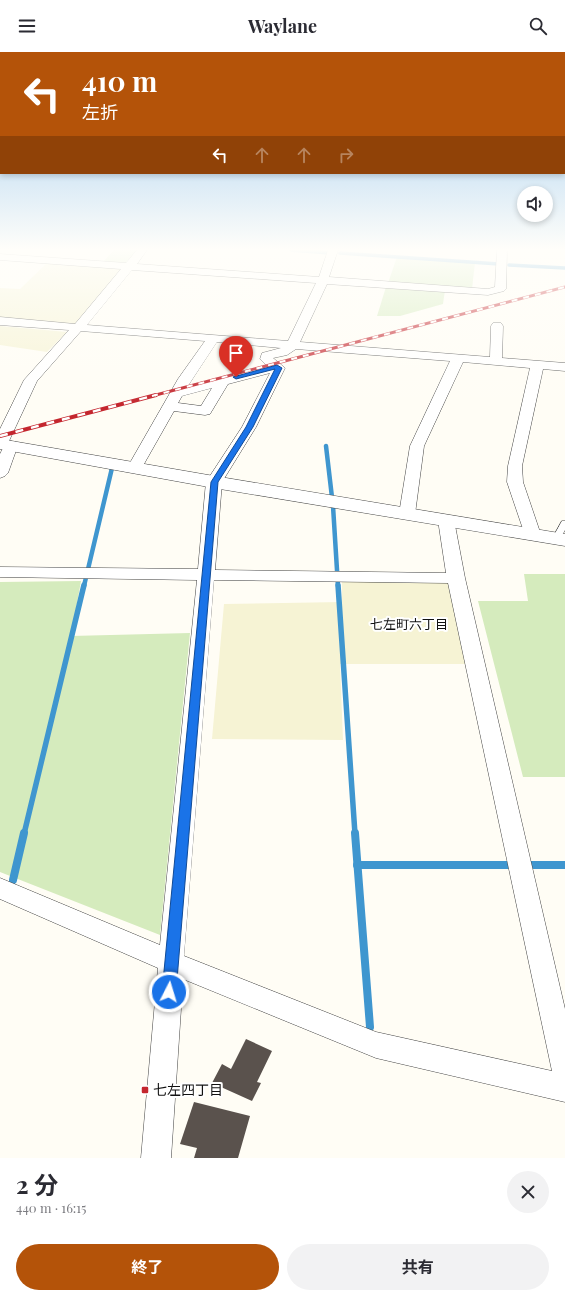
<!DOCTYPE html>
<html lang="ja">
<head>
<meta charset="utf-8">
<style>
	:root { --surface:#fff; --page:#f2f2f3; --text:#2b2b33; --muted:#7c7c81; --accent:#b45309 }
	body { margin:0; font-family:"Playfair Display","Noto Sans JP",serif; background:var(--page); color:var(--text); height:100vh; display:flex; flex-direction:column; font-size:15px; white-space:nowrap }
	* { box-sizing:border-box; margin:0 }
	p { font-size:13px; color:var(--muted) }
	.icon { flex:none; width:22px; height:22px; fill:none; stroke:currentColor; stroke-width:2; stroke-linecap:round; stroke-linejoin:round }
	.map { position:relative; height:1106px; overflow:hidden }
	.details { display:flex; flex-direction:column; background:var(--surface); flex:1 }
	.details>* { flex:none }
	.hud { position:absolute; left:0px; top:0px; width:565px; height:122px; box-shadow:0 2px 6px #0003; background:#b45309; color:#fff; overflow:hidden }
	.buttons { position:absolute; left:517px; top:134px; display:grid; gap:8px }
	.buttons a { display:grid; place-items:center; width:36px; height:36px; border-radius:50%; background:var(--surface); box-shadow:0 2px 6px #0003; font-size:20px }
	.pin { position:absolute; display:grid; place-items:center; width:34px; height:34px; color:#fff; margin:-41px -17px; border-radius:50% 50% 50% 0; rotate:-45deg; box-shadow:0 0 4px #0007 }
	.pin .icon { rotate:45deg }
	.me { position:absolute; width:44px; margin:-22px; rotate:5deg; stroke-linejoin:round; filter:drop-shadow(0 0 3px #0008) }
	.turn { display:flex; align-items:center; gap:14px; height:84px; padding:0 16px; font-size:18px }
	.turn .icon { width:52px; height:52px; stroke-width:2.5 }
	.turn b { display:block; font-size:28px; line-height:34px }
	.lanes { display:flex; align-items:center; height:38px; padding:0 16px; background:#0003; justify-content:center; gap:20px; direction:ltr }
	.lanes .off { opacity:.35 }
	.round { display:grid; place-items:center; flex:none; width:42px; height:42px; border-radius:21px; background:var(--page) }
	.head { display:flex; align-items:center; justify-content:space-between; height:68px; padding:0 16px }
	h1 { font-size:24px; font-weight:700; line-height:30px }
	.action { display:flex; gap:8px; margin-top:auto; padding:8px 16px }
	.action a { flex:1; height:46px; border-radius:24px; background:var(--accent); color:#fff; font-size:16px; font-weight:700; line-height:46px; text-align:center }
	.action a+a { background:var(--page); color:var(--text) }
	header { display:flex; justify-content:space-between; align-items:center; height:52px; padding:0 16px; background:var(--surface); font-size:18px; font-weight:700 }
	.map>svg:first-child { display:block }
</style>
</head>
<body>
<header><svg class="icon" aria-label="menu" viewBox="0 0 24 24"><path d="M4 6h16M4 12h16M4 18h16"/></svg>Waylane<svg class="icon" aria-label="search" viewBox="0 0 24 24"><circle cx="10" cy="10" r="6"/><path d="M15 15l6 6"/></svg></header>
<div class="map">
<svg width="565" height="1106" viewBox="0 0 565 1106">
	<rect width="100%" height="100%" fill="#fffdf5"/>
	<g fill="#f6f3d4">
		<polygon points="47,211 121,217 74,273 0,267 0,236 20,237"/>
		<polygon points="0,274 67,280 47,300 0,293"/>
		<polygon points="342,527 450,528 469,612 340,612 343,688 212,687 224,552 342,550"/>
	</g>
	<g fill="#d5ebbd">
		<polygon points="114,198 137,198 125,212 102,211"/>
		<polygon points="397,205 475,210 472,237 388,231"/>
		<polygon points="386,235 445,238 443,252 400,264 377,264"/>
		<polygon points="524,522 565,522 565,725 523,725 478,549 528,549"/>
		<polygon points="81,529 71,584 190,581 160,883 0,820 0,530"/>
	</g>
	<g fill="none" stroke-linecap="round" stroke-linejoin="round">
		<g stroke="#3f96cf" stroke-width="3.5">
			<polyline points="291,198 330,201"/>
			<polyline points="340,201 499,212"/>
			<polyline points="509,213 565,216"/>
		</g>
		<g stroke="#3f96cf" stroke-width="4.5">
			<polyline points="326,394 333,454 338,534"/>
			<polyline points="84,534 112,416"/>
		</g>
		<g stroke="#3f96cf" stroke-width="5.5">
			<polyline points="338,533 355,782"/>
			<polyline points="24,782 84,533"/>
		</g>
		<g stroke="#3f96cf" stroke-width="8">
			<polyline points="355,781 370,975"/>
			<polyline points="357,813 514,813"/>
			<polyline points="526,813 565,813"/>
			<polyline points="13,828 24,781"/>
		</g>
	</g>
	<g fill="#5a524d">
		<polygon points="246,987 272,999 257,1030 261,1031 252,1049 212,1031 222,1012 231,1017"/>
		<polygon points="194,1050 250,1064 238,1106 194,1106 197,1096 180,1092"/>
	</g>
	<g fill="none" stroke-linecap="round" stroke-linejoin="round">
		<g stroke="#444" stroke-width="1">
			<polygon id="service" points="562,469 565,469 565,478 559,489 553,489 552,487"/>
		</g>
		<g stroke="#444" stroke-width="1">
			<path id="minor" d="M137,198H147L137,212L319,225L328,198H338L329,225L488,237L495,235L497,198H507L506,237L504,239L488,243L327,232L300,290L490,305L491,274L493,271H501L503,274L502,306L565,311V319L543,317L522,414L523,430L541,483L539,486L533,488L527,486L525,483L507,430L508,414L530,316L463,310L424,394L415,462L413,465L407,467L401,465L399,462L410,394L450,309L296,297L287,303L273,306L285,316L256,375L222,430L215,518L446,521L438,468L440,465L446,463L452,465L454,468L465,526L565,957V1050L376,1006L183,927L171,1106H141L158,916L0,847V826L160,893L197,528L0,525V515L198,517L206,430L242,375L270,321L228,332L210,362L205,363L174,359L140,419L135,421L130,419L127,416L178,327L205,289L81,279L37,329L9,389L16,390L18,393L8,421L5,424L0,426V402L3,396H0V377L24,328L69,278L0,273V265L75,272L121,217L0,208V202L126,211ZM132,218L316,231L288,289L87,273ZM217,290L281,296L262,301L260,307L267,314L188,334ZM212,336L201,354L178,351L182,344ZM214,528L448,531L552,1019L376,980L184,904Z"/>
		</g>
		<g stroke="#444" stroke-width="1">
			<polygon id="tertiary" points="0,387 214,424 565,482 565,494 214,436 0,397"/>
		</g>
		<use href="#service" fill="#fff" fill-rule="evenodd"/>
		<use href="#minor" fill="#fff" fill-rule="evenodd"/>
		<use href="#tertiary" fill="#fff" fill-rule="evenodd"/>
		<g stroke="#c4262e" stroke-width="3">
			<polyline id="rail-far1" points="152,344 565,235"/>
		</g>
		<g stroke="#c4262e" stroke-width="4">
			<polyline id="rail" points="0,384 156,343"/>
		</g>
		<use href="#rail-far1" stroke="#fff" stroke-width="2" stroke-dasharray="6" stroke-linecap="butt"/>
		<use href="#rail" stroke="#fff" stroke-width="2.5" stroke-dasharray="8" stroke-linecap="butt"/>
	</g>
	<linearGradient id="sky" x2="0" y2="1"><stop stop-color="#95c6ee"/><stop offset="0.56" stop-color="#fffefa"/><stop offset="1" stop-color="#fffefa" stop-opacity="0"/></linearGradient>
	<rect width="565" height="353" fill="url(#sky)"/>
	<polygon fill="#1a73e8" stroke="#114b97" points="277,313 282,316 253,375 218,430 176,940 174,945 169,946 164,945 162,940 211,430 246,375 275,317 236,327 233,325"/>
	<rect fill="#c4262e" stroke="#fff" stroke-width="1.5" x="141" y="1034" width="8" height="8" rx="2"/>
	<g text-anchor="middle" stroke-width="4" stroke-linejoin="round" paint-order="stroke">
		<g font-size="13" fill="#111" stroke="#fff">
			<text x="409" y="577">七左町六丁目</text>
		</g>
		<g font-size="14" fill="#111" stroke="#fff" text-anchor="start">
			<text x="153" y="1043">七左四丁目</text>
		</g>
	</g>
</svg>
<div class="buttons">
<a><svg class="icon" aria-label="sound" viewBox="0 0 24 24"><path d="M4 9h4l5-4v14l-5-4H4zM17 9q2 3 0 6"/></svg></a>
</div>
<div class="pin" style="left:236px;top:325px;background:#d93025"><svg class="icon" aria-label="arrive" viewBox="0 0 24 24"><path d="M6 21V4h12l-3 4 3 4H6"/></svg></div>
<svg class="me" style="left:169px;top:940px" viewBox="-20 -20 40 40"><circle r="17" fill="#1a73e8" stroke="#fff" stroke-width="3"/><path d="M0-11L8 9 0 5-8 9z" fill="#fff"/></svg>
<div class="hud">
<div class="turn"><svg class="icon" aria-label="left" viewBox="0 0 24 24"><path d="M17 20v-9H6M10 6l-5 5 5 5"/></svg><div><b>410 m</b>左折</div></div>
<div class="lanes"><svg class="icon" aria-label="left" viewBox="0 0 24 24"><path d="M17 20v-9H6M10 6l-5 5 5 5"/></svg><svg class="icon off" aria-label="ahead" viewBox="0 0 24 24"><path d="M12 20V5M6 11l6-6 6 6"/></svg><svg class="icon off" aria-label="ahead" viewBox="0 0 24 24"><path d="M12 20V5M6 11l6-6 6 6"/></svg><svg class="icon off" aria-label="right" viewBox="0 0 24 24"><path d="M7 20v-9h11M14 6l5 5-5 5"/></svg></div>
</div>
</div>
<section class="details">
<div class="head"><div><h1>2 分</h1><p>440 m · 16:15</p></div><a class="round"><svg class="icon" aria-label="close" viewBox="0 0 24 24"><path d="M6 6l12 12M18 6L6 18"/></svg></a></div>
<div class="action"><a>終了</a><a>共有</a></div>
</section>
</body>
</html>
